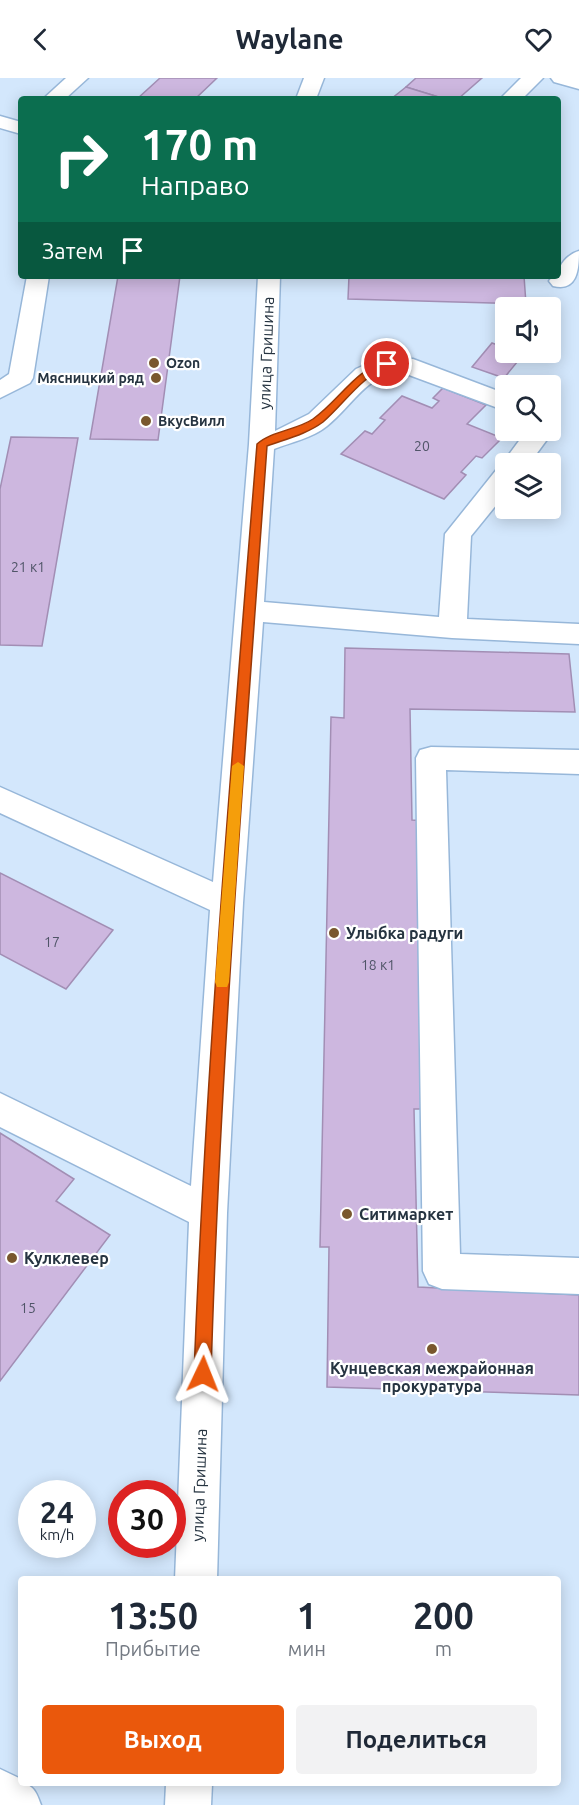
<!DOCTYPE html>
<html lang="ru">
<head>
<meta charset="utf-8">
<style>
	:root { --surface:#fff; --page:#f2f2f3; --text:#1f2937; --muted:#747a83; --accent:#ea580c }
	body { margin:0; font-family:Ubuntu,sans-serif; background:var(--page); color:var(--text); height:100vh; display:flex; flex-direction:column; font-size:22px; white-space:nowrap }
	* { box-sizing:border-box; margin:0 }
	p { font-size:20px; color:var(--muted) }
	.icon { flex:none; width:33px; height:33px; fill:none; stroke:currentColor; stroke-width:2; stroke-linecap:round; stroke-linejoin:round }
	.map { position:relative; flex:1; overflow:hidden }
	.details { position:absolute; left:18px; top:1498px; width:543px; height:210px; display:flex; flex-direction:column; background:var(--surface); border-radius:6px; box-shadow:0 3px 15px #0003 }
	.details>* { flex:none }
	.guide { position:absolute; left:18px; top:18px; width:543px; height:183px; border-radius:6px; box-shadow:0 3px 15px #0003; background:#0b6e4f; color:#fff; overflow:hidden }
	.buttons { position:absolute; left:495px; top:219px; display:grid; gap:12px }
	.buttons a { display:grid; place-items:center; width:66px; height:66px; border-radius:6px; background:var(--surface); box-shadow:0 3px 15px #0003; font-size:30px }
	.speed { position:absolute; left:18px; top:1402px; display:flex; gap:12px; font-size:30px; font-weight:700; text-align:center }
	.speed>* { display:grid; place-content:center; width:78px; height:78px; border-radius:50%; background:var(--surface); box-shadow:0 3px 15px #0003; line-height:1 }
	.speed small { font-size:15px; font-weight:400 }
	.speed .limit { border:9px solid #d22; background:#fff; color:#111 }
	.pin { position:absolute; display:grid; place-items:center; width:51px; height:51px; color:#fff; margin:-26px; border:3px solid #fff; border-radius:50%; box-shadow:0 2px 6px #0007 }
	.me { position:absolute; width:66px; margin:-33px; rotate:2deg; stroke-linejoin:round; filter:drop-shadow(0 0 4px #0008) }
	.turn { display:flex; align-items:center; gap:21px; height:126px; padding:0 24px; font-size:27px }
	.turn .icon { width:78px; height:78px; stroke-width:2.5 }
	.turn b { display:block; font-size:42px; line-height:51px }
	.then { display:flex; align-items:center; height:57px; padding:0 24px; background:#0003; gap:12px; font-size:22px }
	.eta { display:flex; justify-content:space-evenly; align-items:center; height:102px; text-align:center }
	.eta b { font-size:36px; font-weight:700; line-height:42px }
	.cta { display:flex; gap:12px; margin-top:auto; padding:12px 24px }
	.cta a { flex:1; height:69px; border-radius:6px; background:var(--accent); color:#fff; font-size:24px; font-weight:700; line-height:69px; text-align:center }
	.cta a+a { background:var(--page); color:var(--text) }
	header { display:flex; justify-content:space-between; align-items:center; height:78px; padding:0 24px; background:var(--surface); font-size:27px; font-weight:700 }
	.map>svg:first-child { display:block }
</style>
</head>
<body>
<header><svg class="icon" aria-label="back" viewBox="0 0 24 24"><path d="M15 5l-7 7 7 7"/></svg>Waylane<svg class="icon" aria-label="heart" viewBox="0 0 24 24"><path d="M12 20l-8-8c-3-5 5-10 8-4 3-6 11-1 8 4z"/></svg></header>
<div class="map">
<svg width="579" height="1727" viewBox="0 0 579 1727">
	<rect width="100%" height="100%" fill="#d3e7fc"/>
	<g fill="#cdb7df" stroke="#a28eb4" stroke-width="1.5">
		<polygon points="160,0 217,0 195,21 137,21"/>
		<polygon points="416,0 482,0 458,21 445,21 406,9"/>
		<polygon points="406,9 445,21 391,21"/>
		<polygon points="118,198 180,198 158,362 90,361"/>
		<polygon points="349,198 524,198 526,226 348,221"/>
		<polygon points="492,265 506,270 507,274 504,279 518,283 504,300 472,289"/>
		<polygon points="443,310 486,327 467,346 502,360 482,380 476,378 461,394 466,397 444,421 341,376 365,353 372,356 385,342 380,340 402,318 432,330 439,323 433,320"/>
		<polygon points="11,359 78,360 42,568 0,567 0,411"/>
		<polygon points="345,570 569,576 575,634 410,631 412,742 426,743 435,1031 414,1031 418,1209 579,1217 579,1317 327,1309 329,1169 320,1169 331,639 344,640"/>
		<polygon points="0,795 113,852 66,911 0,876"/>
		<polygon points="0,1055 74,1101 56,1123 110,1157 0,1303"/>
	</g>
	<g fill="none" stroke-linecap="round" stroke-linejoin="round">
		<g stroke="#97b7d9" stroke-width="3">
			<g id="minor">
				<polygon points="66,0 88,0 65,21 43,21"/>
				<polygon points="304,0 324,0 316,21 296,21"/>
				<polygon points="521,0 543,0 522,21 500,21"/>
				<polygon points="551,0 579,0 579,11 554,4"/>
				<polygon points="0,38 21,44 21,56 0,50"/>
				<path d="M579,173C579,192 577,214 553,208L549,203L553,198H558C558,187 568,176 579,173Z"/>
				<polygon points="27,198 49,198 33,300 30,305 0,320 0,302 9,296"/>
				<path d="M258,198H280L275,353L309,336L356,291L367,286L388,280L413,281L506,316V333L401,294C367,296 352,328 327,348C312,360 292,364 274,371L264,524L439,539L445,456L497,391L504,389L502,386L527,352H550V347L554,352L529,386H506V415L471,458L467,541L579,546V566L452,560L263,544L243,825L227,1135L217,1502H175L189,1144L0,1049V1015L191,1108L210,832L0,735V709L213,804L249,366Z"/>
				<polygon points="431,669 579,672 579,696 446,692 460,1176 579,1180 579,1216 442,1211 429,1206 423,1193 416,680 420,672"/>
				<path d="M0,1691L21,1701V1706C34,1706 37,1716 41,1727H0Z"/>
				<polygon points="166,1706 212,1706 211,1727 165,1727"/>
			</g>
		</g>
		<use href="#minor" fill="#fff" fill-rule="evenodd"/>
	</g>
	<path fill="#ea580c" stroke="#983908" stroke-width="1.5" d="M387,283L390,284V288C362,297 345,325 323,344C307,356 286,361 267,368C245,677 220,986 211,1296L208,1301L203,1304L197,1301L194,1296C206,985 232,676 257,366C271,353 297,352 313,341C339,323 355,291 387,283Z"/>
	<polygon fill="#f59e0b" points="238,684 244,688 229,904 227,909 217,909 215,904 232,688"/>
	<g fill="#79572e" stroke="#fff" stroke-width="2">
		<circle cx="154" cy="285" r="6"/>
		<circle cx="156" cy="300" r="6"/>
		<circle cx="146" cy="343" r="6"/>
		<circle cx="334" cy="855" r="6"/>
		<circle cx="347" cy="1136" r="6"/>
		<circle cx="12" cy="1180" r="6"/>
		<circle cx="432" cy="1271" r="6"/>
	</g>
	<g text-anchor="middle" stroke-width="4.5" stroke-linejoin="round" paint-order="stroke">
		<g font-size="14" font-weight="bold" fill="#263441" stroke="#fff" text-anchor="start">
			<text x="166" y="290">Ozon</text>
			<text x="144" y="305" text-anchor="end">Мясницкий ряд</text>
			<text x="158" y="348">ВкусВилл</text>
		</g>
		<g font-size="14" fill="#505568">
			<text x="422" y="373">20</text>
			<text x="28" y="494">21 к1</text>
			<text x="52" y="869">17</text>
			<text x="378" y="892">18 к1</text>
			<text x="28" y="1235">15</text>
		</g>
		<g font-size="16" fill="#263441" stroke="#fff">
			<text transform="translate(266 275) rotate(-88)" y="6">улица Гришина</text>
			<text transform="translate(199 1407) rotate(-88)" y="6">улица Гришина</text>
		</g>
		<g font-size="16" font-weight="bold" fill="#263441" stroke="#fff" text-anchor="start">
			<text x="346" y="861">Улыбка радуги</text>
			<text x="359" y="1142">Ситимаркет</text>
			<text x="24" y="1186">Кулклевер</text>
			<text x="432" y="1296" text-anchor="middle">Кунцевская межрайонная<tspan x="432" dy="18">прокуратура</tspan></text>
		</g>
	</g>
</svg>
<div class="buttons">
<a><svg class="icon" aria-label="sound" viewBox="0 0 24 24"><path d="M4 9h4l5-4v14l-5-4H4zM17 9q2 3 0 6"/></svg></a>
<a><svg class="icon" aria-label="search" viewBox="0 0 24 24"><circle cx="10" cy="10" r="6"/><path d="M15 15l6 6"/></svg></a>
<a><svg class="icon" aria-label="layers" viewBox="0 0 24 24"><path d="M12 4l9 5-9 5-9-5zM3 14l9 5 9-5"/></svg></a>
</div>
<div class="speed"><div>24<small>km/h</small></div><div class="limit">30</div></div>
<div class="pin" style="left:387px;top:286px;background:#d93025"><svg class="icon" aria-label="arrive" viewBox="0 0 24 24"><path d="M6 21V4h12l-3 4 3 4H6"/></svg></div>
<svg class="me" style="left:203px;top:1296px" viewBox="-20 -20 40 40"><path d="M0-17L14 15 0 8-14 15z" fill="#ea580c" stroke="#fff" stroke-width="4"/></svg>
<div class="guide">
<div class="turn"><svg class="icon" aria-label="right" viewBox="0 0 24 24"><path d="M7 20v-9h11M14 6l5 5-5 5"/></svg><div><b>170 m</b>Направо</div></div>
<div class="then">Затем<svg class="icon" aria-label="arrive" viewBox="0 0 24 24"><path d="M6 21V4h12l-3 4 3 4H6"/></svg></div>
</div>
<section class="details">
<div class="eta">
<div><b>13:50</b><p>Прибытие</p></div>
<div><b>1</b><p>мин</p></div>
<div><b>200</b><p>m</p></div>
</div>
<div class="cta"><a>Выход</a><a>Поделиться</a></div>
</section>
</div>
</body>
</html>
